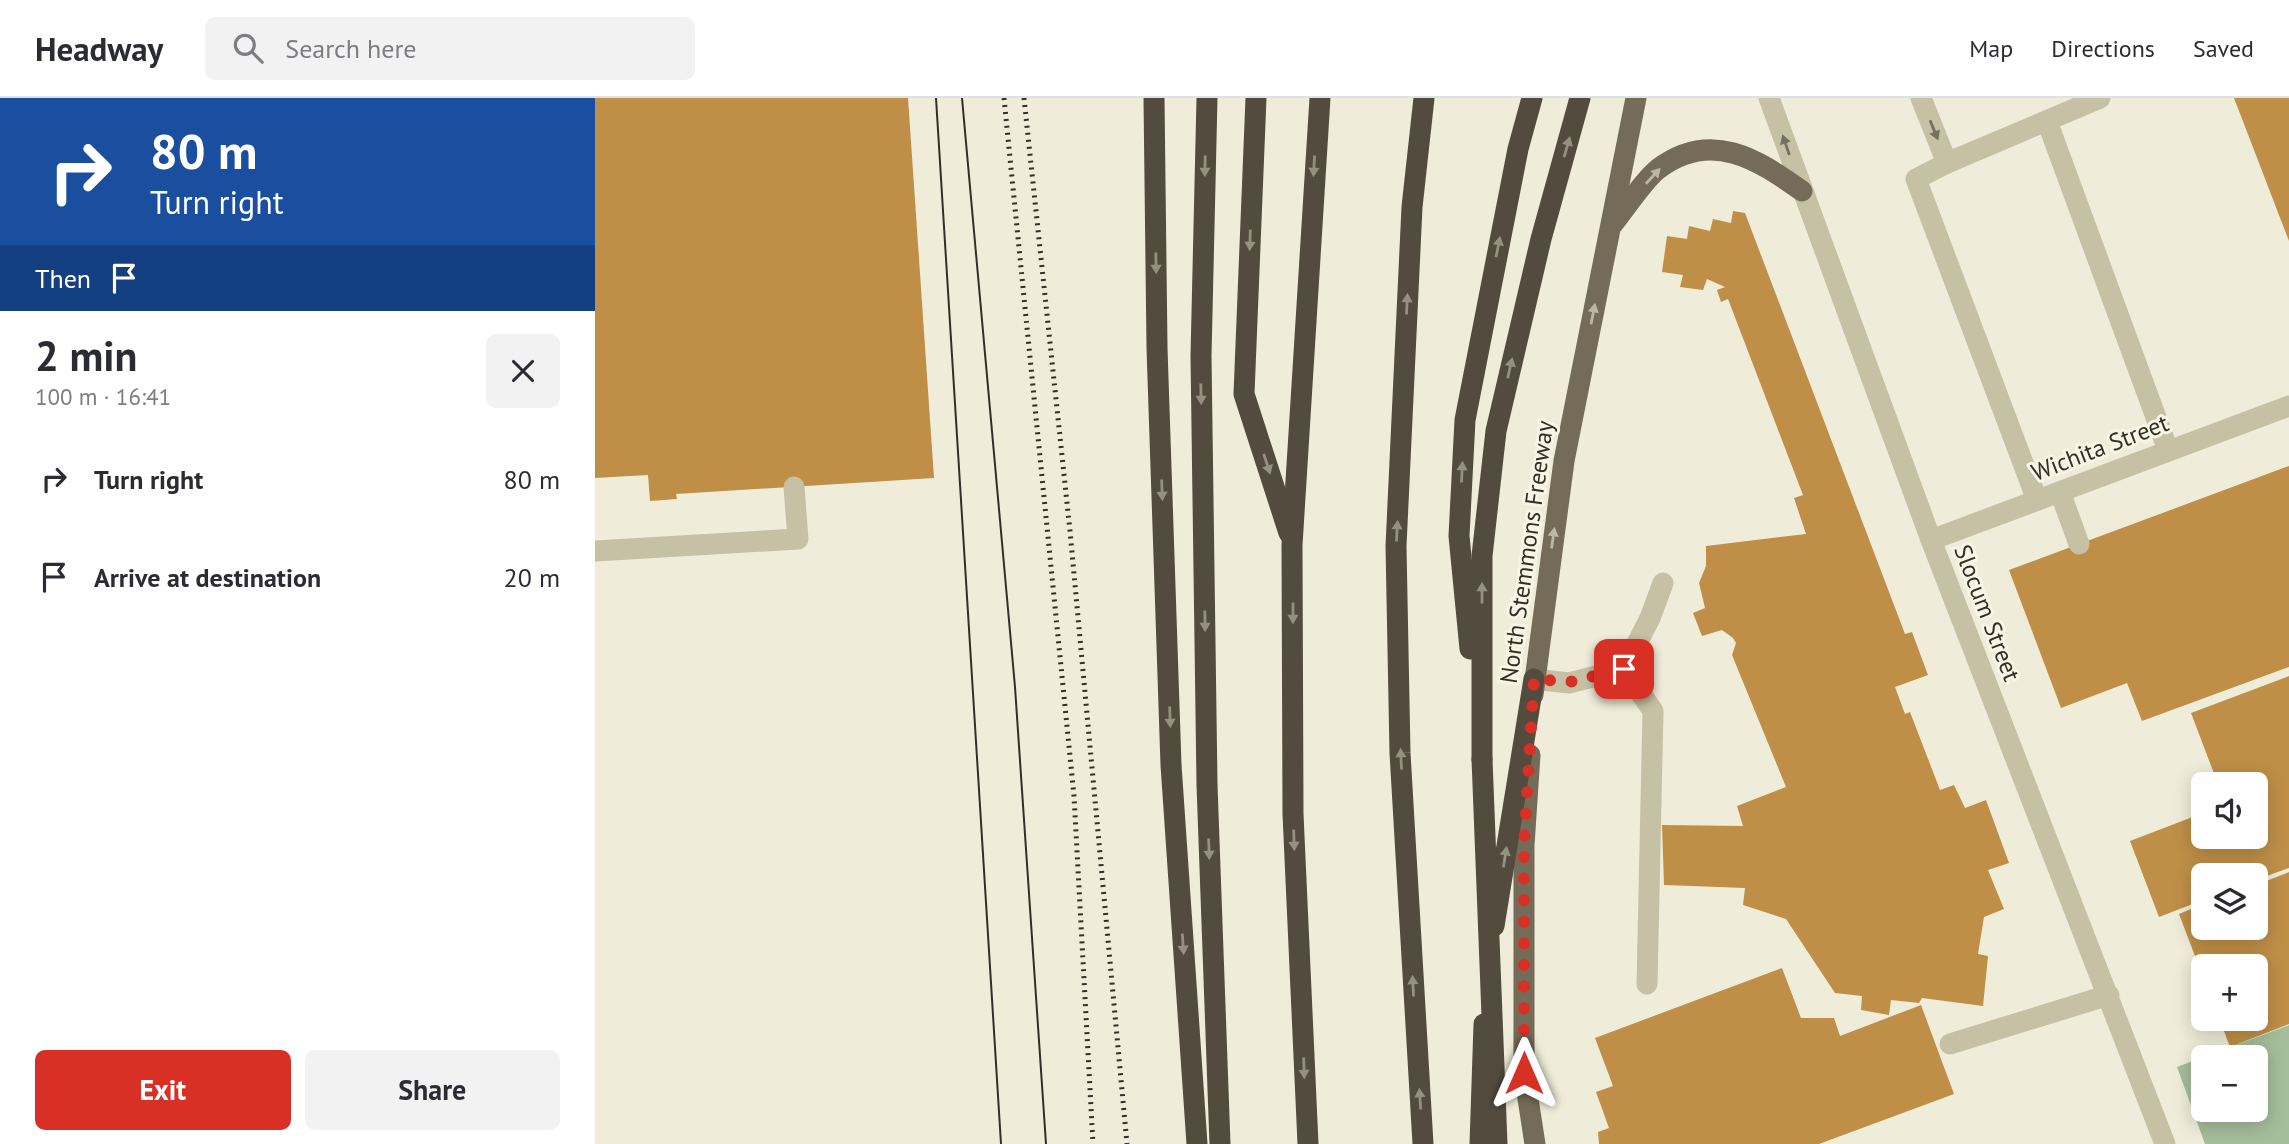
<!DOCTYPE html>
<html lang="en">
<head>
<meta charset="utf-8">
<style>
	:root { --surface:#fff; --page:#f2f2f3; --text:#2b2b33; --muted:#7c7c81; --line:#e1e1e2; --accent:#d93025 }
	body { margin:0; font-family:"PT Sans",sans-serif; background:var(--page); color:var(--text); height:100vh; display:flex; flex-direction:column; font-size:26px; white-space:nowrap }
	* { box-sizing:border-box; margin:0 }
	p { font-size:23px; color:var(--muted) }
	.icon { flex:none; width:38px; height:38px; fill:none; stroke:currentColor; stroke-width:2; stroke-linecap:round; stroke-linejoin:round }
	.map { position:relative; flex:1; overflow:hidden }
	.sheet { display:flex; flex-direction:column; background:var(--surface); width:595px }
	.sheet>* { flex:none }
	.top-card { background:#1a4fa0; color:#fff; overflow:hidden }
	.tools { position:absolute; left:1596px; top:674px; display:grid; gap:14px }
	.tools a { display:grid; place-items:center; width:77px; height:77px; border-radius:10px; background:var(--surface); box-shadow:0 4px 18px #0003; font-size:35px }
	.pin { position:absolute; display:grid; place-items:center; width:60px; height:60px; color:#fff; margin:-30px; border-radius:14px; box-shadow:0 4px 10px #0006 }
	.me { position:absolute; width:77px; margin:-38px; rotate:0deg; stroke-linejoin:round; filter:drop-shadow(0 0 5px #0008) }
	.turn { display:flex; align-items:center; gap:24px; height:147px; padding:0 35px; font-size:32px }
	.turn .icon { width:91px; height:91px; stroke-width:2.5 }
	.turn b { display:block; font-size:49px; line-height:60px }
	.then { display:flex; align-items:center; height:66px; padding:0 35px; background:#0003; gap:14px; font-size:26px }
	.round { display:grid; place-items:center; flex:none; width:74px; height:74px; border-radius:10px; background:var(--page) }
	.headline { display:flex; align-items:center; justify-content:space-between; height:119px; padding:0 35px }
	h1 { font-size:42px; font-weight:600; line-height:52px }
	.button { display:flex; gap:14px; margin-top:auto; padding:14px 35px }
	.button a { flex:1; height:80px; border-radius:10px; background:var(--accent); color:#fff; font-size:28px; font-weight:600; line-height:80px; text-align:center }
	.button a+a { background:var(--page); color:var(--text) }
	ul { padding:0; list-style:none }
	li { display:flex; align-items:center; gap:21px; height:98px; padding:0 35px }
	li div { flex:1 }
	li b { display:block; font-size:26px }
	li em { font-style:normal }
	header { display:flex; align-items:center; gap:42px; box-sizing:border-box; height:98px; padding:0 35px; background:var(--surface); border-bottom:2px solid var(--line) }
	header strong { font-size:33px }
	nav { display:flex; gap:38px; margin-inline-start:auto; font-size:24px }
	.search { width:490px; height:63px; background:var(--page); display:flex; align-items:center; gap:18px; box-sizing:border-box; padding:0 24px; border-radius:10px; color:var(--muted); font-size:26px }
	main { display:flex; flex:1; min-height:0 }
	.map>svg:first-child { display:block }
</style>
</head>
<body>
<header>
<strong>Headway</strong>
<div class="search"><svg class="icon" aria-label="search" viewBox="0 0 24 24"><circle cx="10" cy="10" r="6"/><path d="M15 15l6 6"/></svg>Search here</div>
<nav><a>Map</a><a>Directions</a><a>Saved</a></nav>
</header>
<main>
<section class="sheet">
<div class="top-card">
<div class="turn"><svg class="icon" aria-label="right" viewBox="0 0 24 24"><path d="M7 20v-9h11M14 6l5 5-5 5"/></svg><div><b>80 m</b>Turn right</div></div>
<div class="then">Then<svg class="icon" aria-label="arrive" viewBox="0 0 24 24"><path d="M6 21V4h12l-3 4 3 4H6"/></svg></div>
</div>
<div class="headline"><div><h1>2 min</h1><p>100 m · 16:41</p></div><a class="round"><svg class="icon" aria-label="close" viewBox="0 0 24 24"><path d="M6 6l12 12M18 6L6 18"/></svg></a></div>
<ul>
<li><svg class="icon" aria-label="right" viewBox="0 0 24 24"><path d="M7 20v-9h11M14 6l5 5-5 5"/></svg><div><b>Turn right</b></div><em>80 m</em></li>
<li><svg class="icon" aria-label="arrive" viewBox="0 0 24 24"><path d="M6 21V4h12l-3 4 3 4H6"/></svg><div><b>Arrive at destination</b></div><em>20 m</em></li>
</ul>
<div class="button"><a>Exit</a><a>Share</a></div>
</section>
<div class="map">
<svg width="1694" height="1046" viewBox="0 0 1694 1046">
	<rect width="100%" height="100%" fill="#efedd9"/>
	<polygon fill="#a5bd9a" points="1694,927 1694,1046 1610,1046 1582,969 1608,959 1608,1012 1661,1012 1661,959 1609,959"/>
	<g fill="#bf8f47">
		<polygon points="0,0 313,0 339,380 81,396 82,401 55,403 53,377 0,380"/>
		<polygon points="1639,0 1694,0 1694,143"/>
		<polygon points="1138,113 1150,115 1310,536 1317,534 1333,577 1300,589 1310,616 1315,614 1345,692 1359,687 1370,710 1391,702 1414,765 1393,772 1409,811 1389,819 1383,856 1393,858 1388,908 1327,900 1324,905 1296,902 1294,917 1266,912 1267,898 1240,895 1191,821 1148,807 1150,790 1069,787 1067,727 1148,728 1142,708 1191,689 1137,557 1141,545 1138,540 1127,532 1107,538 1098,515 1110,510 1104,485 1111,468 1111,448 1211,436 1199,400 1208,397 1133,201 1126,204 1122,192 1130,189 1112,181 1108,192 1085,189 1088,177 1067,174 1072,138 1092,141 1094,128 1115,133 1118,121 1136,125"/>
		<polygon points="1694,368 1694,569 1547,623 1532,585 1466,610 1414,472"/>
		<polygon points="1694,578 1694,770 1661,782 1661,777 1608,777 1608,802 1564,819 1535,743 1608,715 1608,738 1661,738 1661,686 1623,686 1596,615"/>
		<polygon points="1694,774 1694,926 1635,949 1624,920 1661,920 1661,868 1608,868 1608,879 1584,816 1608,806 1608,830 1661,830 1661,787"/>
		<polygon points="1187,870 1206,920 1239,920 1245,938 1326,907 1359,996 1224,1046 1004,1046 1003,1034 1014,1030 1001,994 1018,988 1000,940"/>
	</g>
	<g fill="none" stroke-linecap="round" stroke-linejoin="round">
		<g stroke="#c6c0a5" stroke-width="21">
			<polyline points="1174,0 1336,442 1570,1046"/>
			<polyline points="1326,0 1352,65"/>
			<polyline points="1452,23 1573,352"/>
			<polyline points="1465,394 1484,446"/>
			<polyline points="1442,402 1321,81 1352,65 1505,0"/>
			<polyline points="1336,442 1694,308"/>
			<polyline points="0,453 203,441 199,389"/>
			<polyline points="1029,571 1055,520 1068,485"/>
			<polyline points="939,581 974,585 1029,571 1058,613 1052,886"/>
			<polyline points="1355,946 1514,897"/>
		</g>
		<g stroke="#746b58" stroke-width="21">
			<path d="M1018,126C1031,110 1048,83 1063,71C1116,31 1162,61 1207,93"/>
			<polyline points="938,597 969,363 1041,0"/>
			<polyline points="935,657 929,747 929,975 940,1046"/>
		</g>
		<g stroke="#534c3e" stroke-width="21">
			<polyline points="559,0 562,250 576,667 602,1046"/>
			<polyline points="612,0 606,258 612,687 625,1046"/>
			<polyline points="661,0 649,296 694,435"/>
			<polyline points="875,551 864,438 870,322 923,51 937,0"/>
			<polyline points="887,661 887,458 901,333 946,141 985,0"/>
			<polyline points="899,828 939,581"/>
			<polyline points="713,1046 698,716 697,447 725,0"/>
			<polyline points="828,1046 805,655 801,448 817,109 829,0"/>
			<polyline points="885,1046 889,926"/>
		</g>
		<g stroke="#332f26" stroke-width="2">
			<polyline points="341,0 406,1046"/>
			<polyline points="367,0 420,589 451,1046"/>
		</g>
		<g stroke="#332f26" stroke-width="5" stroke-dasharray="2 5" stroke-linecap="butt">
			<polyline points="409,0 479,698 498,1046"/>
			<polyline points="429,0 475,433 532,1046"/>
		</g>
		<polyline stroke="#534c3e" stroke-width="21" points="887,661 902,1046"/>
	</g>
	<defs><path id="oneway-solid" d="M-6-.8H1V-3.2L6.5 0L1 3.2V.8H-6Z" transform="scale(1.75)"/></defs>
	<g fill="#75705f">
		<use href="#oneway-solid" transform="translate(1339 32) rotate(68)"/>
		<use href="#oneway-solid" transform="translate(1191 47) rotate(-109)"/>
	</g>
	<g fill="#959080">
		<use href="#oneway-solid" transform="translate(972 49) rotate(-74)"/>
		<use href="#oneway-solid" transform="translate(610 68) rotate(91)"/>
		<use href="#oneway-solid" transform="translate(719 68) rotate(93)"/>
		<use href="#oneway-solid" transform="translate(655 142) rotate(92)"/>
		<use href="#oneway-solid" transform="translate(903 149) rotate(-79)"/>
		<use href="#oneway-solid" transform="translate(561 165) rotate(89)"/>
		<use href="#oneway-solid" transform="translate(812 206) rotate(-87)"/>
		<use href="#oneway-solid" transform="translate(915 270) rotate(-77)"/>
		<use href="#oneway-solid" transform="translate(606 296) rotate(89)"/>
		<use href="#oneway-solid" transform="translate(672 366) rotate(72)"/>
		<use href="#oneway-solid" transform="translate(867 374) rotate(-87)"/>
		<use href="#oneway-solid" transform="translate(567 392) rotate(88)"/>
		<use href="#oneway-solid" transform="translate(802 433) rotate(-87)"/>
		<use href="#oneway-solid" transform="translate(887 495) rotate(-90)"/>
		<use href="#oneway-solid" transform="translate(698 515) rotate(90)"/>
		<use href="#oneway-solid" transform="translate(610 523) rotate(89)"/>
		<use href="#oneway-solid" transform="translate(575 619) rotate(88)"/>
		<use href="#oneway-solid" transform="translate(806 661) rotate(-93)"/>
		<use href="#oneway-solid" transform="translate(699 742) rotate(88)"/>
		<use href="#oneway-solid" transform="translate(614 751) rotate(88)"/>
		<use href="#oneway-solid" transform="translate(910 759) rotate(-81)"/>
		<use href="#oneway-solid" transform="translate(588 846) rotate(86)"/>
		<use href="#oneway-solid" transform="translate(818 888) rotate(-93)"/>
		<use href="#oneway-solid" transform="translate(709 970) rotate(88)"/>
		<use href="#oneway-solid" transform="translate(825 1001) rotate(-94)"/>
	</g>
	<g fill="#bcb7a5">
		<use href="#oneway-solid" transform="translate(1058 78) rotate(-47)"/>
		<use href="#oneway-solid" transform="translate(998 216) rotate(-79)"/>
		<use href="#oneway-solid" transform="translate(958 440) rotate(-82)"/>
	</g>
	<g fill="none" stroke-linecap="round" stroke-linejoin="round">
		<polyline stroke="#d93025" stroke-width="12" stroke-dasharray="0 21.6" points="929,975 929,747 939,581 974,584 1029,571"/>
	</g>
	<g text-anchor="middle" stroke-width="6" stroke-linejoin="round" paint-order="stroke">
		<g font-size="24" fill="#332f26" stroke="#f7f6e4">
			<text transform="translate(1505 350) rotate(-21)" y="8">Wichita Street</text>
			<text transform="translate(932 454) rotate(-82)" y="8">North Stemmons Freeway</text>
			<text transform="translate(1392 515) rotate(69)" y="8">Slocum Street</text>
		</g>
	</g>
</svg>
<div class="tools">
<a><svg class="icon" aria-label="sound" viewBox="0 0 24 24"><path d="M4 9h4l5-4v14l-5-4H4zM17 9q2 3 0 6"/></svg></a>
<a><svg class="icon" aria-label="layers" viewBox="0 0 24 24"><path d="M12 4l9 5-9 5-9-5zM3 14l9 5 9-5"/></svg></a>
<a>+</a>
<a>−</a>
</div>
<div class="pin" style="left:1029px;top:571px;background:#d93025"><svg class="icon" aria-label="arrive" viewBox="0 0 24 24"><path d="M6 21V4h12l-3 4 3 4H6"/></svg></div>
<svg class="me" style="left:929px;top:975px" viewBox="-20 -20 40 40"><path d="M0-17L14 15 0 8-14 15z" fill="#d93025" stroke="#fff" stroke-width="4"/></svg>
</div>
</main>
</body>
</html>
